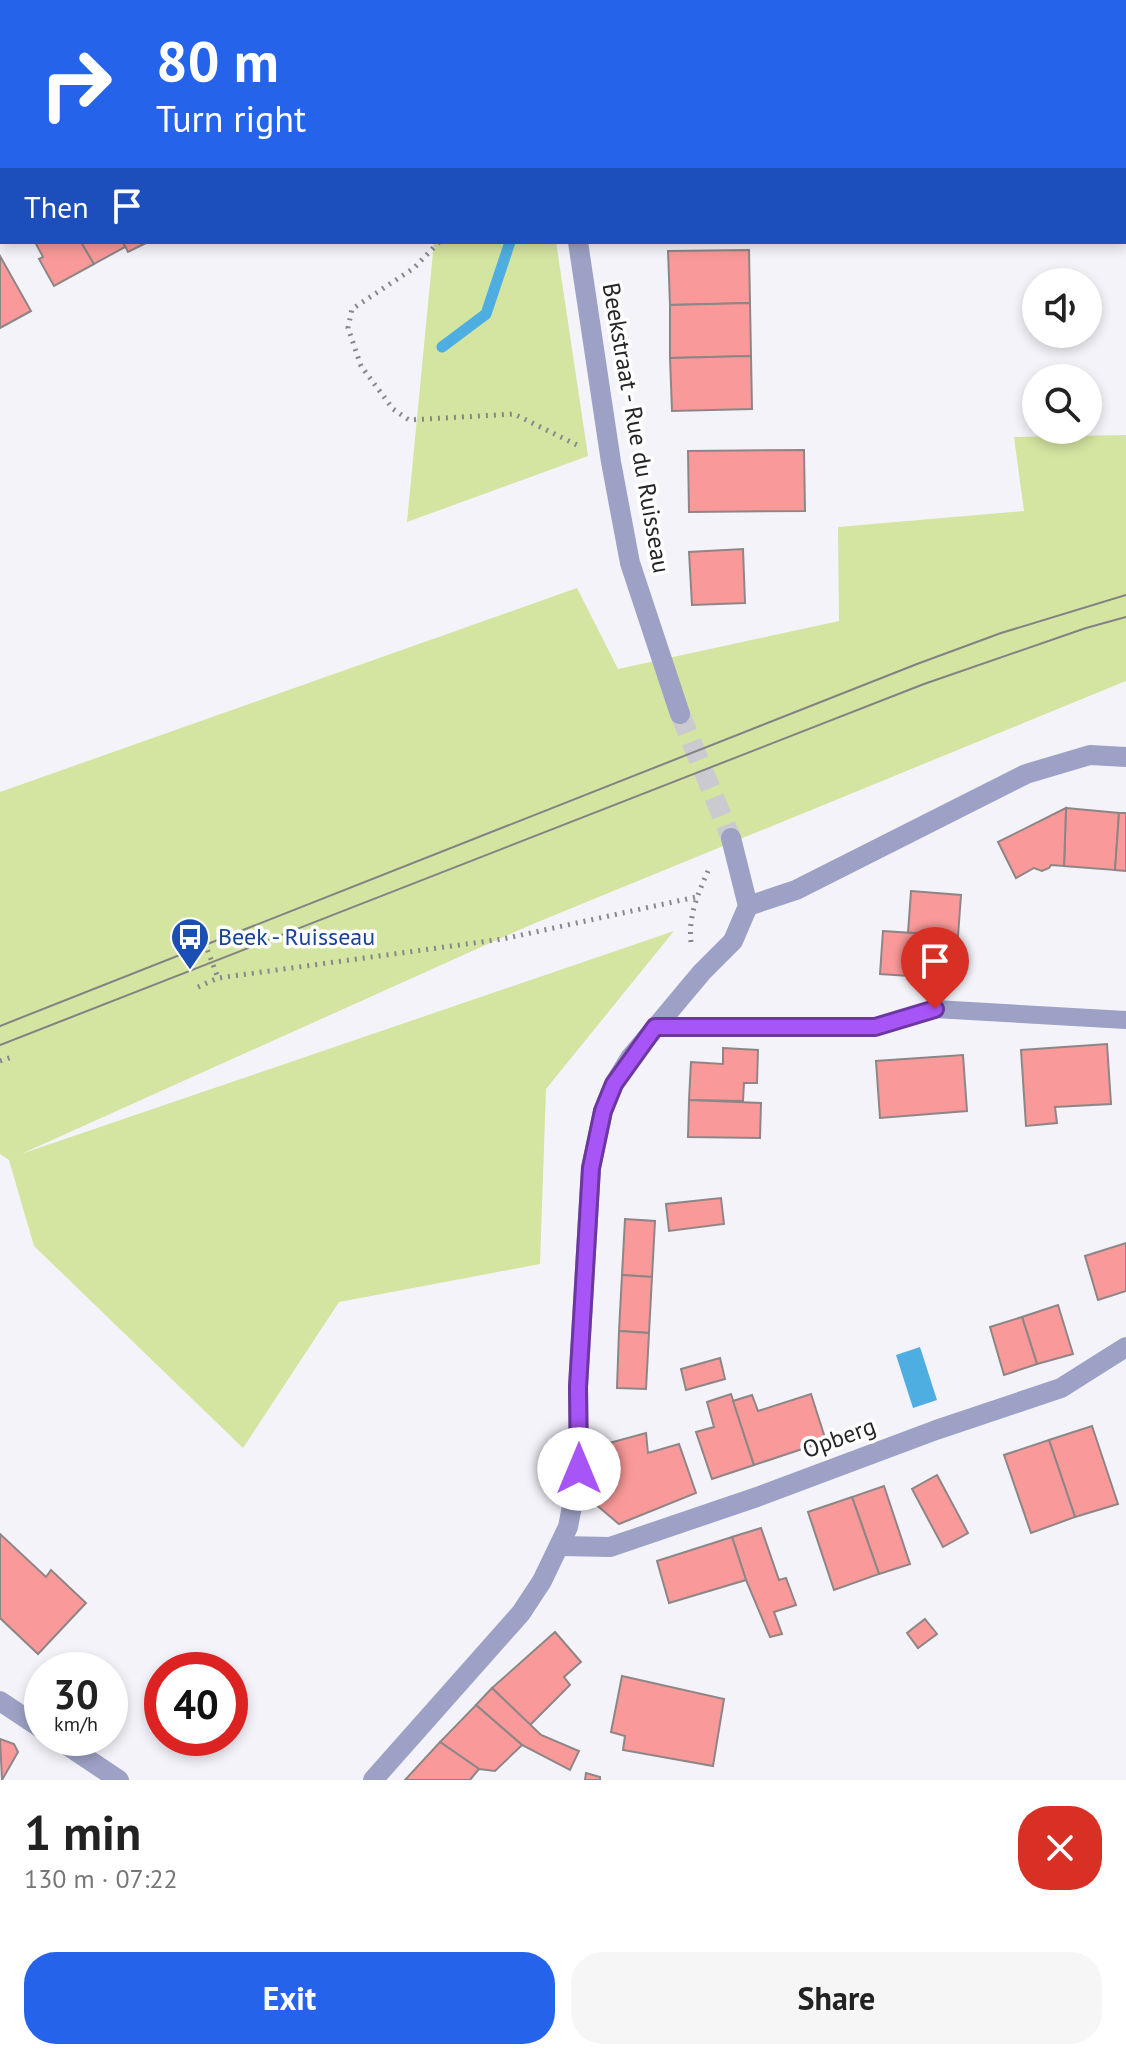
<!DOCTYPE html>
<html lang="en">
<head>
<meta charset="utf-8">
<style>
	:root { --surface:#fff; --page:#f6f6f6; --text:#222; --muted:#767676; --accent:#2563eb }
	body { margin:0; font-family:"PT Sans",sans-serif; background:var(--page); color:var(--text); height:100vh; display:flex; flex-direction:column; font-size:30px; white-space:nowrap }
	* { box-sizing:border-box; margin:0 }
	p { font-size:26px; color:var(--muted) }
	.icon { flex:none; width:44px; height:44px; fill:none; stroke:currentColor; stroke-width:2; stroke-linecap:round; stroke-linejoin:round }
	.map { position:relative; height:1780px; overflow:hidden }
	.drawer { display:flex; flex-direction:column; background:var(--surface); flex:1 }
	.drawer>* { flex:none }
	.hud { position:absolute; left:0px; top:0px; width:1126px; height:244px; box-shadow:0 4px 12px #0003; background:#2563eb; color:#fff; overflow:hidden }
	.fabs { position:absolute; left:1022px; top:268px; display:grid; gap:16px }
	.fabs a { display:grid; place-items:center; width:80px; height:80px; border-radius:50%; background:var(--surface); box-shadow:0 4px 12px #0003; font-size:40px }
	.speed { position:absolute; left:24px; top:1652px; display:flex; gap:16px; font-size:40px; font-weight:700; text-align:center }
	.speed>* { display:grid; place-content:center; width:104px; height:104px; border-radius:50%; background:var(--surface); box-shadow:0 4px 12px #0003; line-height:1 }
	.speed small { font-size:20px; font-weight:400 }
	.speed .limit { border:12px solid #d22; background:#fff; color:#111 }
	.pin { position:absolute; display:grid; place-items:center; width:68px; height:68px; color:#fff; margin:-82px -34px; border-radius:50% 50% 50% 0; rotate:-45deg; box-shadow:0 0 8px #0007 }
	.pin .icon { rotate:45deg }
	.me { position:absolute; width:88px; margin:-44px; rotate:0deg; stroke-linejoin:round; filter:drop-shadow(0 0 6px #0008) }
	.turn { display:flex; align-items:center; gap:28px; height:168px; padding:0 24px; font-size:36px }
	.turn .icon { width:104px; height:104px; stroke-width:2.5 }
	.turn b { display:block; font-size:56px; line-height:68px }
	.then { display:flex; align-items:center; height:76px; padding:0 24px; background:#0003; gap:16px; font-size:30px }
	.round { display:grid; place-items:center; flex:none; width:84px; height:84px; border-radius:32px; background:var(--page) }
	.overview { display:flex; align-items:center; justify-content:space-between; height:136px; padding:0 24px }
	h1 { font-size:48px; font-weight:600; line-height:60px }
	.cta { display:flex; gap:16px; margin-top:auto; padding:16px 24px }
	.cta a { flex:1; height:92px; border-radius:32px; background:var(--accent); color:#fff; font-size:32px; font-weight:600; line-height:92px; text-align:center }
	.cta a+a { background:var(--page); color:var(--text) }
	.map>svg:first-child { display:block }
</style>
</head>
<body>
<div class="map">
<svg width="1126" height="1780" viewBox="0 0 1126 1780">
	<rect width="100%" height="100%" fill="#f4f3fa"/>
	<g fill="#d4e4a1">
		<polygon points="328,0 524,0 525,2 330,2"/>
		<polygon points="434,242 556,242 588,456 407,522"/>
		<polygon points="1126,435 1126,681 528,926 21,1154 674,931 546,1089 540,1264 339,1302 243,1448 34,1246 9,1160 0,1154 0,792 577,588 618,669 839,621 838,527 1024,511 1014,437"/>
	</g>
	<polygon fill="#4faee1" points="920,1347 937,1400 913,1408 896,1355"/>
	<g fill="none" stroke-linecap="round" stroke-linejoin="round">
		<g stroke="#4faee1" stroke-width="11">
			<polyline points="473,0 473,2"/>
			<polyline points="442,347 486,314 510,242"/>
		</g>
	</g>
	<g fill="#fa9999" stroke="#8e8686" stroke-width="2">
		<polygon points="0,0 16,2 2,2 2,82"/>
		<polygon points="66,0 127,0 128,2 68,2"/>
		<rect x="668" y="0" width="77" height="2"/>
		<polygon points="35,242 81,242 94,264 54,286 39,259 43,257"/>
		<polygon points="81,242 123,242 125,247 94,264"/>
		<polygon points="123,242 148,242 128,252"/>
		<polygon points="749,250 750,303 670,305 668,251"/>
		<polygon points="0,256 31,311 0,328"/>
		<polygon points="750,303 751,356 670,358 670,305"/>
		<polygon points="751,356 752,409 672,411 670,358"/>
		<polygon points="804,450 805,511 689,512 688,451"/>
		<polygon points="743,549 745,603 692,605 689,552"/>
		<polygon points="1066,808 1119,813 1115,870 1064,866"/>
		<polygon points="1066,808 1064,866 1051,865 1049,868 1042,871 1034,868 1016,878 998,842"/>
		<polygon points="1119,813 1126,813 1126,871 1115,870"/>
		<polygon points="911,891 961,895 958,936 908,933"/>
		<polygon points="883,931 958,936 955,979 880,974"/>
		<polygon points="1107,1044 1111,1104 1055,1107 1057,1123 1026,1126 1021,1050"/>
		<polygon points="723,1048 758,1050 757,1083 744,1083 743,1101 689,1100 691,1062 723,1064"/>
		<polygon points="963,1055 967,1111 880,1118 876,1061"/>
		<polygon points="689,1100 761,1103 760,1138 688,1137"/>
		<polygon points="721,1198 724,1224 669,1231 666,1204"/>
		<polygon points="625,1219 655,1221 652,1277 622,1275"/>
		<polygon points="1126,1243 1126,1291 1098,1300 1085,1256"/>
		<polygon points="622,1275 652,1277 649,1333 619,1331"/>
		<polygon points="1058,1305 1073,1354 1037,1364 1022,1317"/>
		<polygon points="1022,1317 1037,1364 1004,1375 990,1327"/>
		<polygon points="619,1331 649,1333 646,1389 617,1388"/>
		<polygon points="720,1358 725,1379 686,1390 681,1369"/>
		<polygon points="731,1394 754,1465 712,1479 696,1432 714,1427 707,1402"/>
		<polygon points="811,1394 826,1441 754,1465 733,1401 752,1395 758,1411"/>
		<polygon points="1092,1426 1118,1504 1075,1517 1049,1440"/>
		<polygon points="646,1433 648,1453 679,1444 696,1493 619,1524 593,1502 598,1446"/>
		<polygon points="1049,1440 1075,1517 1031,1533 1004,1455"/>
		<polygon points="937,1475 968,1533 943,1547 912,1489"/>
		<polygon points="884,1486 910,1564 879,1574 852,1497"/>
		<polygon points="852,1497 879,1574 834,1590 808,1512"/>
		<polygon points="761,1528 779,1580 786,1578 796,1605 774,1612 782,1634 770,1637 746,1580 732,1537"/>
		<polygon points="0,1534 46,1577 51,1570 86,1603 38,1654 0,1618"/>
		<polygon points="732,1537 746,1580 669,1603 657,1561"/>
		<polygon points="925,1619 937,1634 918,1648 907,1633"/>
		<polygon points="555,1632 581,1662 564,1677 570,1685 530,1725 492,1688"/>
		<polygon points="622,1676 724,1699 713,1766 623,1750 625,1736 611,1732"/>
		<polygon points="492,1688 541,1735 579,1751 570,1770 522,1745 476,1705"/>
		<polygon points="476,1705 522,1745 495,1771 479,1769 440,1742"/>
		<polygon points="0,1739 14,1744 18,1752 2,1780"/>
		<polygon points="440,1742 479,1769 470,1780 405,1780"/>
		<polygon points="586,1773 600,1777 600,1780 585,1780"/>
	</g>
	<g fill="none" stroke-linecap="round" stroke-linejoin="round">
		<polyline stroke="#cbcad0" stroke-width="20" stroke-dasharray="20 10" stroke-linecap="butt" points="680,714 731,838"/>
		<g stroke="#88878b" stroke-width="5" stroke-dasharray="2 6" stroke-linecap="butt">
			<polyline points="409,0 409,2"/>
			<polyline points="439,242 414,268 352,309 348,328 361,366 393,409 409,420 514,414 581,447"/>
			<polyline points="181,941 201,933 218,978"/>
			<path d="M691,942C688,917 698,893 708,871"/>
			<polyline points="198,987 218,978 503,939 696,897"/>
			<polyline points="0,1061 15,1056"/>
		</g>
		<g stroke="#9ca1c5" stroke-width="18">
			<polyline points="169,0 171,2"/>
			<polyline points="655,1027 875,1027 935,1009 1126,1020"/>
		</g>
		<g stroke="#9ca1c5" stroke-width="20">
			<polyline points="239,2 241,0"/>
			<polyline points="0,176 2,175"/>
			<polyline points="748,906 796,890 1026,774 1090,755 1126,757"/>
			<polyline points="561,1546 610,1547 757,1497 936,1430 1061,1388 1126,1347"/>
			<polyline points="0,1701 42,1729"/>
			<polyline points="56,1738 119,1780"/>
		</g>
		<g stroke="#9ca1c5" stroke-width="20">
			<polyline points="540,0 540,2"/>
			<polyline points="578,242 611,462 630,563 680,714"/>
			<polyline points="373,1780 521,1613 542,1581 568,1527 579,1469 578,1387 591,1168 603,1111 614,1084 630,1058 702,972 733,941 748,906 731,838"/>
		</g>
		<g stroke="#828185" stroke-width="2">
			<polyline points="0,1026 917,664 1001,633 1126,595"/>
			<polyline points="0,1045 924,684 1086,628 1126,617"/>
		</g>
	</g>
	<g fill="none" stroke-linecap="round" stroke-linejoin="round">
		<g stroke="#6d37a1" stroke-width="20">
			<polyline id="route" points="579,1469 578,1387 591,1168 603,1111 614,1084 655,1027 875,1027 935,1009"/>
		</g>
		<use href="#route" stroke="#a855f7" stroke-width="14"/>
	</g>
	<defs>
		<g id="bus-pin" transform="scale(2)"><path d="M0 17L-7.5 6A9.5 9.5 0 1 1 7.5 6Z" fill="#1a4fb4" stroke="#fff"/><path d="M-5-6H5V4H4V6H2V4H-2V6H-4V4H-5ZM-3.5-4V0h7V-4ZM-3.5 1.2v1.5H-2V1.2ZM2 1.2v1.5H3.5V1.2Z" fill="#fff"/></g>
	</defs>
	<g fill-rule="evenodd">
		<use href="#bus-pin" x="190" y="937"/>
	</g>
	<g text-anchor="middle" stroke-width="7" stroke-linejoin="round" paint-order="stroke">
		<g font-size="24" fill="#252427" stroke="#fff">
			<text transform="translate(636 428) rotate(80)" y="8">Beekstraat - Rue du Ruisseau</text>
			<text transform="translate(839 1438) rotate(-20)" y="8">Opberg</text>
		</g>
		<g font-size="24" fill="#164399" stroke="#fff" text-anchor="start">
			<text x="218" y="945">Beek - Ruisseau</text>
		</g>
	</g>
</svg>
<div class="fabs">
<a><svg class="icon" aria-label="sound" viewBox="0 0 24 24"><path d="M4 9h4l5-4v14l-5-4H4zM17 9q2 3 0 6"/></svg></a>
<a><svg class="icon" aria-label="search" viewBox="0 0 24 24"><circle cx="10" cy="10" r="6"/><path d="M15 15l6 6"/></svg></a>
</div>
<div class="speed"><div>30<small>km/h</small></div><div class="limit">40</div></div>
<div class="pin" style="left:935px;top:1009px;background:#d93025"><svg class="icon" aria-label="arrive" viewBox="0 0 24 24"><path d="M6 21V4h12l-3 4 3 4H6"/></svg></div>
<svg class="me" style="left:579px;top:1469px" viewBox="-20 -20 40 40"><circle r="19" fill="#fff"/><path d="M0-13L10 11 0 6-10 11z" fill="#a855f7"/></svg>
<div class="hud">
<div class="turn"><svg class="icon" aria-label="right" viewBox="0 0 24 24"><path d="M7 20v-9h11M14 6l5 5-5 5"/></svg><div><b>80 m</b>Turn right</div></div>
<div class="then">Then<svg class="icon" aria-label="arrive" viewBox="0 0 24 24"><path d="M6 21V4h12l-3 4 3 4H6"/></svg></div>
</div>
</div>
<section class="drawer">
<div class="overview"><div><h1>1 min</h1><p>130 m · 07:22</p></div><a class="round" style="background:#d93025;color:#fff"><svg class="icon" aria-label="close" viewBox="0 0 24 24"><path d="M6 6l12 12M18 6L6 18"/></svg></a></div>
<div class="cta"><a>Exit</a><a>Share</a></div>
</section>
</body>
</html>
